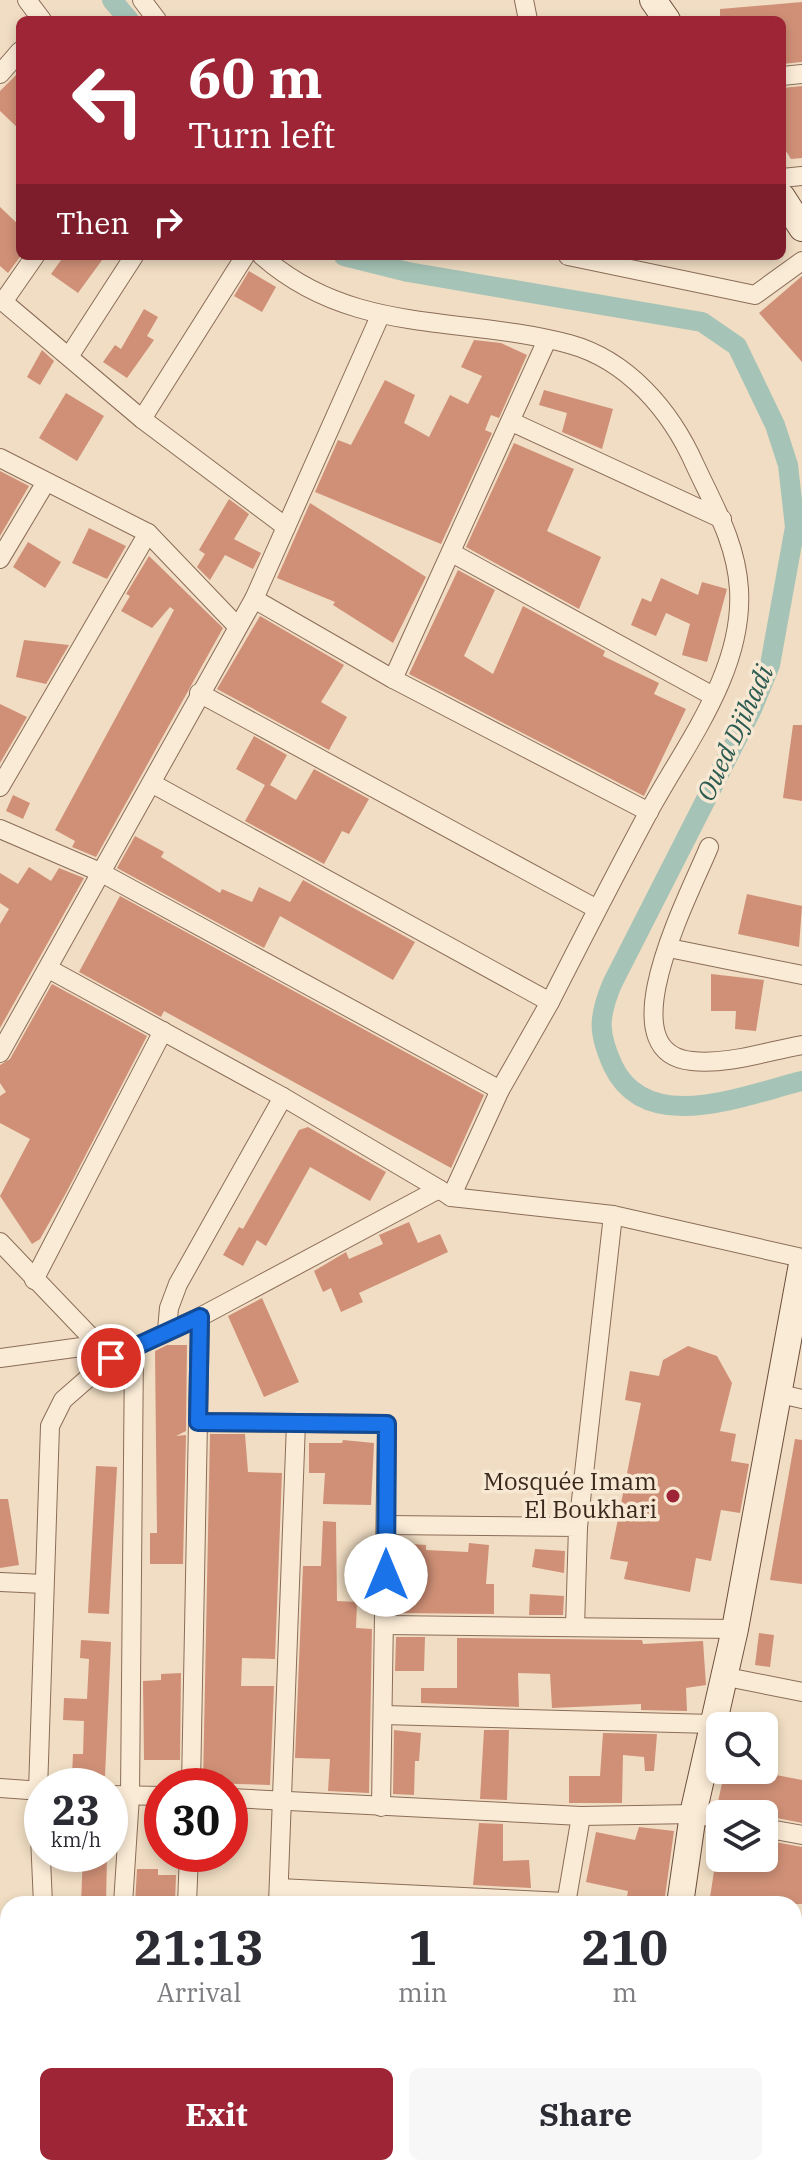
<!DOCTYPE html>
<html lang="en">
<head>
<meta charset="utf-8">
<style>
	:root { --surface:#fff; --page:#f7f7f7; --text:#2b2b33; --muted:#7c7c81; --accent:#9d2536 }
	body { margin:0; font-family:"IBM Plex Serif",serif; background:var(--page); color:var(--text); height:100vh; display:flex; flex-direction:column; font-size:30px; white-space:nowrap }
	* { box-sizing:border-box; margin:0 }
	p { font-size:26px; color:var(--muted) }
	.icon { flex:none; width:44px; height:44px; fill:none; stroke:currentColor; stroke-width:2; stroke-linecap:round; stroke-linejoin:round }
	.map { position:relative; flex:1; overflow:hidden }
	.drawer { position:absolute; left:0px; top:1896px; width:802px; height:280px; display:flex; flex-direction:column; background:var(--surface); border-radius:24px 24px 0 0; box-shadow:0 4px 12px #0003 }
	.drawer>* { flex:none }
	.banner { position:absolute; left:16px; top:16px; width:770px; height:244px; border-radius:12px; box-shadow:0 4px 12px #0003; background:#9d2536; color:#fff; overflow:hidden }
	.fabs { position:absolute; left:706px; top:1712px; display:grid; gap:16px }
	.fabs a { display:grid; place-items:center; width:72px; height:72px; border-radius:12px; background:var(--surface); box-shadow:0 4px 12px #0003; font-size:40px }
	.speed { position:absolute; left:24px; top:1768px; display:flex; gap:16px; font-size:40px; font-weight:700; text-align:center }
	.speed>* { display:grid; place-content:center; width:104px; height:104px; border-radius:50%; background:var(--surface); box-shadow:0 4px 12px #0003; line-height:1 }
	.speed small { font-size:20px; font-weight:400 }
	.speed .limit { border:12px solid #d22; background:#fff; color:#111 }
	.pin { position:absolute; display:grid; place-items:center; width:68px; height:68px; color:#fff; margin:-34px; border:4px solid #fff; border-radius:50%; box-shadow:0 2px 8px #0007 }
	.me { position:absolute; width:88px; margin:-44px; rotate:0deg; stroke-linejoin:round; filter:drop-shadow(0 0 6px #0008) }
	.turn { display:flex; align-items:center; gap:28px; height:168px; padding:0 40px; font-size:36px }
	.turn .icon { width:104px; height:104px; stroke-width:2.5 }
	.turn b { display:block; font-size:56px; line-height:68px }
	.then { display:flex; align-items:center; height:76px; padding:0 40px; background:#0003; gap:16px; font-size:30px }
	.eta { display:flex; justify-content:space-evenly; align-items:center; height:136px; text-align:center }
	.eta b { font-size:48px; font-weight:800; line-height:56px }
	.button { display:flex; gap:16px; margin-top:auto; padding:16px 40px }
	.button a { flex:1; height:92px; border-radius:12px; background:var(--accent); color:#fff; font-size:32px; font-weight:800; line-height:92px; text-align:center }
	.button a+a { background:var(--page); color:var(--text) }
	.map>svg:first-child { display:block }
</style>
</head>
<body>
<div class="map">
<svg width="802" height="2176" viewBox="0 0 802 2176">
	<rect width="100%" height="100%" fill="#f0ddc3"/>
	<rect fill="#c3c395" x="274" y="2168" width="205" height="8"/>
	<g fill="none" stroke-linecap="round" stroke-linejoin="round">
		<g stroke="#a5c3b6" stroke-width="20">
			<polyline points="112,0 129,20"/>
			<path d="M344,256L408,272L702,322L737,346L775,425L788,465L795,527L770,665L752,709L612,984C598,1018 598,1033 613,1066C647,1137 744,1095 802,1081"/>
		</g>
	</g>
	<g fill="#d09077">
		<polygon points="802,2 802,62 782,64 782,20 720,20 720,9"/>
		<polygon points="20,71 20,130 0,111 0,91"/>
		<polygon points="802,86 802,158 791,159 782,145 782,88"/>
		<polygon points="0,207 20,226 20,257 8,273 0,266"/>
		<polygon points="64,256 105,256 78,293 51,274"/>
		<polygon points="249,271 276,287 262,312 234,296"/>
		<polygon points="802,276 802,362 759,313"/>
		<polygon points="144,309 158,317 147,336 154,340 127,378 103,362 115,345 121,349"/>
		<polygon points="474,340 501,343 527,355 499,418 491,415 485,430 492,433 441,544 315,492 338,440 351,445 385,380 415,395 404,423 429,437 450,395 468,404 482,376 461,367"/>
		<polygon points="42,350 54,361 40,385 27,377"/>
		<polygon points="544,390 613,409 602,449 562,432 567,413 539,405"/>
		<polygon points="66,393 104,416 77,461 39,438"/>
		<polygon points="514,443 574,469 547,531 601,557 579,609 466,547"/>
		<polygon points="0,471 29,486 0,536"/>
		<polygon points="229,499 249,514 234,539 261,553 253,569 225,555 210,580 197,567 205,554 199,550"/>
		<polygon points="310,503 426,577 393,643 333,605 335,602 277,578"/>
		<polygon points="89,528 126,546 107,579 72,563"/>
		<polygon points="28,542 61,562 45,588 13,567"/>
		<polygon points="149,556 223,628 96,857 72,847 75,841 55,830 174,610 170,607 152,628 121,611 130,596 126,594"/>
		<polygon points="458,570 495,590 464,656 493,674 523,606 605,651 603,656 659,683 654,694 686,709 644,796 409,674"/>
		<polygon points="661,578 698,595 702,582 727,589 707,662 682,655 690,624 666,613 656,636 631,625 642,598 651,602"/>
		<polygon points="260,616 344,665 321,702 347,717 329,750 217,689"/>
		<polygon points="24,640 69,645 46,684 16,677"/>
		<polygon points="0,704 27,717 0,763"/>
		<polygon points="793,725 802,725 802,801 783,798"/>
		<polygon points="254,736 287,755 270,785 296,800 314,769 369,799 349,834 342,831 324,864 245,821 265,785 236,769"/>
		<polygon points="13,795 30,803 23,819 6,811"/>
		<polygon points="135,836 164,852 161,857 220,893 222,889 252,902 259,887 290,902 303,880 415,942 393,980 280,916 264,948 117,868"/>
		<polygon points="29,867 51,881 59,868 84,878 0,1028 0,924 9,909 0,903 0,873 18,884"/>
		<polygon points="747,894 802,906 799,947 738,934"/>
		<polygon points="120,896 484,1095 451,1168 164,1011 161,1017 79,972"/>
		<polygon points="711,974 764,980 756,1031 735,1029 736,1011 711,1011"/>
		<polygon points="52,984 147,1036 66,1193 40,1239 32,1244 0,1196 30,1139 0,1123 0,1096 6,1092 0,1083 0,1065 10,1059"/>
		<polygon points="308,1127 386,1172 370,1201 310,1167 266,1246 257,1240 243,1266 223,1255 239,1227 243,1229 299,1130"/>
		<polygon points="409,1222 418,1243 440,1234 448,1252 359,1293 363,1302 341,1312 331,1288 323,1292 314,1271 346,1252 349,1259 383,1244 379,1235"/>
		<polygon points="262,1298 299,1382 264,1397 228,1316"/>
		<polygon points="167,1345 187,1345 186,1431 176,1436 186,1435 183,1564 150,1564 150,1533 157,1533 155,1351"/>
		<polygon points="688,1346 717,1356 732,1383 720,1431 736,1434 731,1461 749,1464 740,1513 721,1510 711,1561 696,1558 690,1592 624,1579 628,1562 610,1559 641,1403 625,1400 630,1371 659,1376 663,1360"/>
		<polygon points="210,1434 245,1434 248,1472 282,1473 275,1659 242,1658 241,1686 274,1686 270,1785 203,1783"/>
		<polygon points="795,1439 802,1440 802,1584 770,1580"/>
		<polygon points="343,1440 374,1443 371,1505 323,1504 325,1473 309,1473 309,1443 342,1443"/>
		<polygon points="96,1466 117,1467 109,1614 88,1613"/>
		<polygon points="0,1499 8,1499 19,1565 0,1568"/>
		<polygon points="323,1521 336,1522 337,1601 357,1602 356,1628 372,1629 369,1793 328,1791 330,1759 295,1758 303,1566 321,1566"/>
		<polygon points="397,1543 426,1545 426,1550 468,1552 469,1543 489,1545 486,1584 494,1584 494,1614 396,1613"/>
		<polygon points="535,1549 565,1551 564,1573 532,1567"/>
		<polygon points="530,1594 564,1596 563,1615 529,1615"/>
		<polygon points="759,1633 774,1635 770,1667 755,1665"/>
		<polygon points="396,1637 425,1637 424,1671 395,1671"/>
		<polygon points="457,1638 642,1640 643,1644 703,1641 706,1685 686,1688 687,1711 641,1710 641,1704 552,1708 550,1674 518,1673 519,1707 421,1703 421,1688 457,1688"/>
		<polygon points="81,1640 111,1642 105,1776 72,1775 73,1754 83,1754 84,1721 63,1720 64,1698 87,1699 89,1659 80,1658"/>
		<polygon points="181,1673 180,1760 144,1760 143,1681 161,1680 161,1674"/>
		<polygon points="394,1730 421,1733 419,1761 415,1761 414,1795 393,1794"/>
		<polygon points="484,1730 509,1730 507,1800 480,1799"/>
		<polygon points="603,1733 657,1734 654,1771 645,1771 644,1757 623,1755 622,1803 569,1803 569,1776 600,1776"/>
		<polygon points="725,1770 750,1770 802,1780 802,1823 717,1806"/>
		<polygon points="479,1823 503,1824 503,1861 529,1860 531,1888 473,1885"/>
		<polygon points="639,1827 674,1831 664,1904 626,1902 628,1891 586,1882 596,1832 635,1840"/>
		<polygon points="764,1840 802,1847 802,1904 709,1904 716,1858 764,1858"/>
		<polygon points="83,1854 107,1854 106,1904 81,1904"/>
		<polygon points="137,1869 158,1869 158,1875 176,1875 175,1904 135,1904"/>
	</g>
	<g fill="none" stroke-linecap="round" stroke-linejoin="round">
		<g stroke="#8b6d58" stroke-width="20">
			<g id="street">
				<polyline points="27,0 42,20"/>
				<polyline points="142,0 157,20"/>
				<polyline points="524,0 528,20"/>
				<polyline points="0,74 20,51"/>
				<polyline points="782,76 802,74"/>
				<polyline points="782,178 802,176"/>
				<path d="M262,256C353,336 460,315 569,344C628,360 671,411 695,465C714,506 736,542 739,589C744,672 684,746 647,815C614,877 582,939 550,1002"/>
				<polyline points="568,256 755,295 802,261"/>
				<polyline points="0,299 142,419 286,527"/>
				<polyline points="3,302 35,256"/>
				<polyline points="70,355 134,256"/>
				<polyline points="142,419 245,256"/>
				<polyline points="512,422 722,519"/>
				<polyline points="0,458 148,533 236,625"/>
				<polyline points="452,553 713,696"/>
				<polyline points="0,559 46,482"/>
				<polyline points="254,599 393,679 649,812"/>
				<polyline points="393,679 547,340"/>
				<polyline points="199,693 597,909"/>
				<polyline points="153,784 550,1002 500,1090 451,1197"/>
				<polyline points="0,787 148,533"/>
				<polyline points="0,829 100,872 500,1090"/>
				<path d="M709,847C692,890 604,1053 692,1061C727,1065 768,1051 802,1045"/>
				<polyline points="669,948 802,975"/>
				<polyline points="49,969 283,1097 439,1189"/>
				<polyline points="0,1053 254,599 380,316"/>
				<polyline points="0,1242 111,1358"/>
				<polyline points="34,1280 163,1031"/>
				<polyline points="167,1330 169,1308 178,1284 283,1097"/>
				<polyline points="0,1358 96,1345"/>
				<polyline points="780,1394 802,1399"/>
				<polyline points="198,1422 387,1424 381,1807"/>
				<polyline points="386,1525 578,1527 575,1627"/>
				<polyline points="578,1527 613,1215"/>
				<polyline points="0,1582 44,1584"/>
				<polyline points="386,1625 735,1629"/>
				<polyline points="722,1676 802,1692"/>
				<polyline points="384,1715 712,1724"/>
				<polyline points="191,1786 200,1317"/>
				<polyline points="0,1788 42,1791"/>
				<polyline points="110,1795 162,1796"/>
				<polyline points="230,1798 581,1816 693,1814 720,1819"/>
				<polyline points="764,1828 802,1835"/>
				<polyline points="279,1888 566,1902"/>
				<polyline points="43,1904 38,1791 50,1426 63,1400 111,1358 200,1317 439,1189 451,1197 613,1215 802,1258"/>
				<polyline points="123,1904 130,1796 134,1349"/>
				<polyline points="187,1904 189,1854"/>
				<polyline points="278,1904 296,1423"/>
				<polyline points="566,1904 581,1816"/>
				<polyline points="794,1976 802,1978"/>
				<polyline points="794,2094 802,2066"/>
				<polyline points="52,2168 52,2176"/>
				<polyline points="176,2176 177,2168"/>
				<polyline points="264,2176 265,2168"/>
				<polyline points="531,2176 532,2168"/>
				<polyline points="777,2176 778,2168"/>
			</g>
		</g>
		<g stroke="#6d4e3c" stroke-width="28">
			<g id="secondary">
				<polyline points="653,0 667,20"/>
				<polyline points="782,197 802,228"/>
				<polyline points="680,1904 693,1814 735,1629 802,1264"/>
				<polyline points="640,2176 641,2168"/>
			</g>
		</g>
		<use href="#street" stroke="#faebd6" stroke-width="18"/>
		<use href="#secondary" stroke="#faebd6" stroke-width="26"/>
	</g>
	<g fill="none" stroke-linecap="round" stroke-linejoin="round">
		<g stroke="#114b97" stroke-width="20">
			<polyline id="route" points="111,1358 200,1317 198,1422 387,1424 386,1575"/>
		</g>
		<use href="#route" stroke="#1a73e8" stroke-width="14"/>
	</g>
	<circle fill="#9d2536" stroke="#f7e8d3" stroke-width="3" cx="673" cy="1496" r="8"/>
	<g text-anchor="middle" stroke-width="7" stroke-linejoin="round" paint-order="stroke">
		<g font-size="24" fill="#3a281d" stroke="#f7e8d3" text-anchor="end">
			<text x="657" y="1490">Mosquée Imam<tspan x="657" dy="28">El Boukhari</tspan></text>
		</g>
		<g font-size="26" font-style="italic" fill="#2c5b52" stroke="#f7e8d3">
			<text transform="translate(735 733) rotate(-65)" y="9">Oued Djihadi</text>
		</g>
	</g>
</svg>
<div class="fabs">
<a><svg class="icon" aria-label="search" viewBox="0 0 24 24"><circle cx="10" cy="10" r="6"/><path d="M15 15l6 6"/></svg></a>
<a><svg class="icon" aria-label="layers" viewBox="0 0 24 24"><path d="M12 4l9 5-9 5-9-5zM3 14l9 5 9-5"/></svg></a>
</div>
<div class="speed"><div>23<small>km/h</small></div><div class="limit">30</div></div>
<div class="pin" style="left:111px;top:1358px;background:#d93025"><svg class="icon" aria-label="arrive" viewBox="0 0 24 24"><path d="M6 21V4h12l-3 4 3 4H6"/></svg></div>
<svg class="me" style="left:386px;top:1575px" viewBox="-20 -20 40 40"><circle r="19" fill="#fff"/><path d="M0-13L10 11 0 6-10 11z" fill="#1a73e8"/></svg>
<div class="banner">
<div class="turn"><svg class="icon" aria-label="left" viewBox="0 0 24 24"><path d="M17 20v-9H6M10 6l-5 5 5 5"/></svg><div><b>60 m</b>Turn left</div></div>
<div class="then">Then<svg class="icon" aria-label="right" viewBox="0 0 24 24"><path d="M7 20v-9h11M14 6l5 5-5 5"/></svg></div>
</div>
<section class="drawer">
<div class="eta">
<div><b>21:13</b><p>Arrival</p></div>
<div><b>1</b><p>min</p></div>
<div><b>210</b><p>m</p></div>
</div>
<div class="button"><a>Exit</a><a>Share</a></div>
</section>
</div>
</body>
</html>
